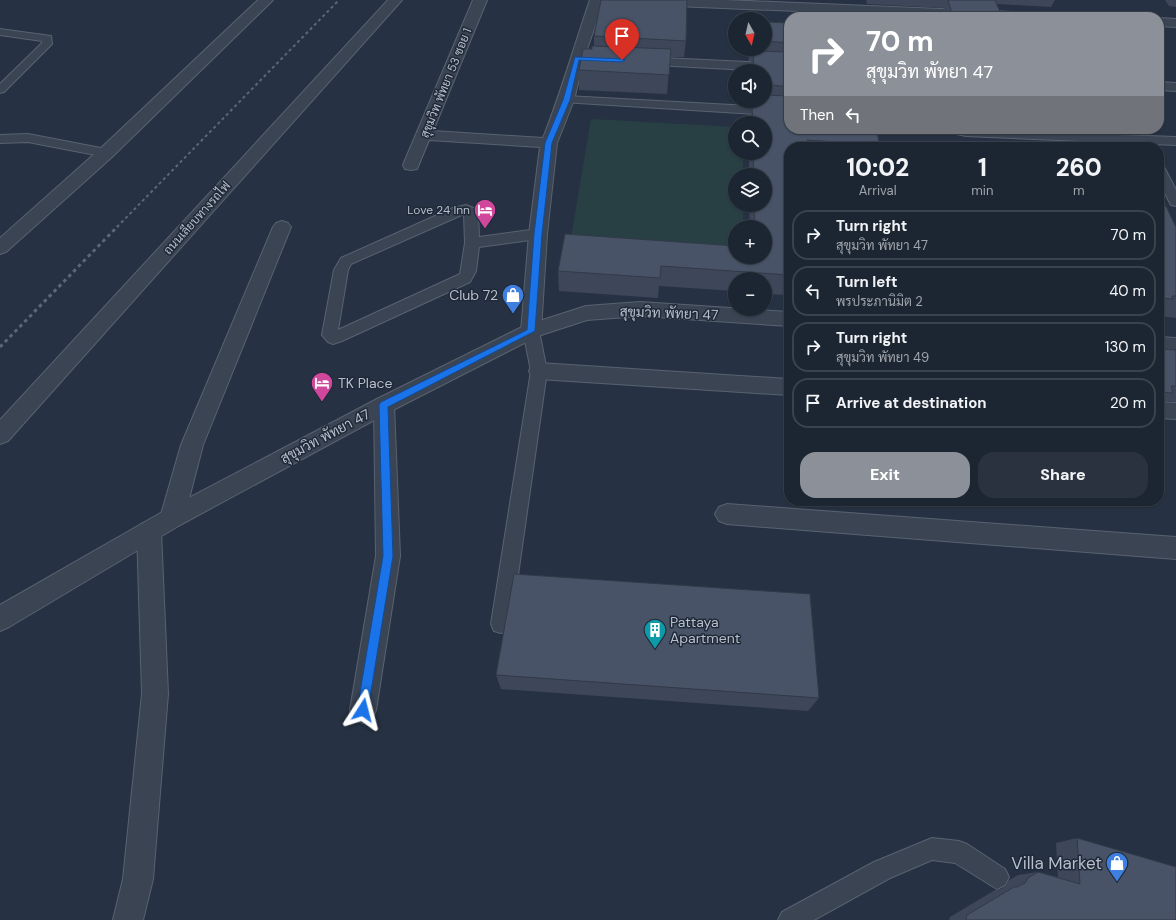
<!DOCTYPE html>
<html lang="en">
<head>
<meta charset="utf-8">
<style>
	:root { --surface:#1c2632; --page:#29323e; --text:#f1f3f6; --muted:#a0a5ac; --line:#3a434d; --accent:#8c9099 }
	body { margin:0; font-family:"DM Sans",Sarabun,sans-serif; background:var(--page); color:var(--text); height:100vh; display:flex; flex-direction:column; font-size:15px; white-space:nowrap }
	* { box-sizing:border-box; margin:0 }
	p { font-size:13px; color:var(--muted) }
	.icon { flex:none; width:22px; height:22px; fill:none; stroke:currentColor; stroke-width:2; stroke-linecap:round; stroke-linejoin:round }
	.map { position:relative; flex:1; overflow:hidden }
	.details { position:absolute; left:784px; top:142px; width:380px; height:364px; display:flex; flex-direction:column; background:var(--surface); border-radius:16px; box-shadow:0 1px 3px #0004,0 0 0 1px var(--line) }
	.details>* { flex:none }
	.hud { position:absolute; left:784px; top:12px; width:380px; height:122px; border-radius:16px; box-shadow:0 1px 3px #0004,0 0 0 1px var(--line); background:#8c9099; color:#fff; overflow:hidden }
	.needle { width:26px; rotate:172deg }
	.controls { position:absolute; left:728px; top:12px; display:grid; gap:8px }
	.controls a { display:grid; place-items:center; width:44px; height:44px; border-radius:50%; background:var(--surface); box-shadow:0 1px 3px #0004,0 0 0 1px var(--line); font-size:20px }
	.pin { position:absolute; display:grid; place-items:center; width:34px; height:34px; color:#fff; margin:-41px -17px; border-radius:50% 50% 50% 0; rotate:-45deg; box-shadow:0 0 4px #0007 }
	.pin .icon { rotate:45deg }
	.me { position:absolute; width:44px; margin:-22px; rotate:9deg; stroke-linejoin:round; filter:drop-shadow(0 0 3px #0008) }
	.turn { display:flex; align-items:center; gap:14px; height:84px; padding:0 16px; font-size:18px }
	.turn .icon { width:52px; height:52px; stroke-width:2.5 }
	.turn b { display:block; font-size:28px; line-height:34px }
	.then { display:flex; align-items:center; height:38px; padding:0 16px; background:#0003; gap:8px; font-size:15px }
	.eta { display:flex; justify-content:space-evenly; align-items:center; height:68px; text-align:center }
	.eta b { font-size:24px; font-weight:800; line-height:28px }
	.action { display:flex; gap:8px; margin-top:auto; padding:8px 16px }
	.action a { flex:1; height:46px; border-radius:16px; background:var(--accent); color:#fff; font-size:16px; font-weight:800; line-height:46px; text-align:center }
	.action a+a { background:var(--page); color:var(--text) }
	ul { padding:0; list-style:none }
	li { display:flex; align-items:center; gap:12px; height:50px; margin:0 8px 6px; padding:0 8px; border:2px solid var(--line); border-radius:16px }
	li div { flex:1 }
	li b { display:block; font-size:15px }
	li em { font-style:normal }
	.map>svg:first-child { display:block }
</style>
</head>
<body>
<div class="map">
<svg width="1176" height="920" viewBox="0 0 1176 920">
	<rect width="100%" height="100%" fill="#263243"/>
	<polygon fill="#284044" points="591,119 735,127 735,153 743,153 743,175 735,175 735,205 743,205 743,227 735,227 735,257 743,261 569,250"/>
	<g fill="none" stroke-linecap="round" stroke-linejoin="round">
		<g stroke="#596270" stroke-width="2">
			<g id="service">
				<polygon points="0,29 51,36 52,44 4,92 0,93 0,84 42,43 42,41 0,35"/>
				<polygon points="566,96 789,108 789,116 562,102 560,100 562,98"/>
				<polygon points="945,129 1176,137 1176,145 966,136 947,132"/>
				<polygon points="28,134 106,149 112,153 106,157 28,142 0,143 0,135"/>
				<polygon points="1159,166 1164,167 1176,190 1176,206 1171,205 1159,182"/>
				<path d="M466,205L476,209L478,212L479,237L538,229L543,231L545,234L543,237L538,239L479,247L476,271L470,282L342,341L333,344L328,342L322,335L334,270L341,258L453,208ZM464,214L465,243L460,274L338,330L348,270L351,264Z"/>
				<polygon points="531,325 536,327 539,331 547,371 511,624 508,631 501,633 494,631 491,624 531,371 523,331 526,327"/>
				<polygon points="932,838 959,841 967,844 1005,869 1009,877 1005,885 997,889 955,863 932,860 890,878 814,920 778,920 782,912 874,862"/>
			</g>
		</g>
		<g stroke="#596270" stroke-width="2">
			<g id="minor">
				<path d="M473,0H487L433,131L543,138C561,93 574,46 590,0H604L584,58L574,100L557,143L547,234L541,331L538,336L531,338L524,336L521,331L529,234L540,147L429,140L417,169L411,170L405,169L403,165Z"/>
				<polygon points="621,0 725,0 1036,13 1041,14 1043,17 938,17 628,4 623,3"/>
				<polygon points="1159,18 1176,19 1176,27 1159,26"/>
				<polygon points="640,57 789,64 789,72 635,64 633,61 635,58"/>
				<polygon points="1159,82 1176,83 1176,91 1159,90"/>
				<polygon points="282,221 288,223 291,227 203,445 184,518 180,525 172,528 164,525 160,518 181,445 273,227 276,223"/>
				<polygon points="539,363 789,379 789,395 539,379 532,377 529,371 532,365"/>
				<polygon points="384,397 391,399 394,405 400,556 376,710 372,719 363,723 354,719 350,710 376,556 374,405 377,399"/>
				<polygon points="1159,402 1176,403 1176,419 1159,418"/>
				<polygon points="727,504 1176,537 1176,559 727,524 719,521 715,514 719,507"/>
				<polygon points="149,521 157,524 161,531 168,694 153,879 143,920 113,920 123,879 142,694 137,531 141,524"/>
			</g>
		</g>
		<g stroke="#596270" stroke-width="2">
			<g id="tertiary">
				<polygon points="258,0 273,0 112,157 6,252 0,254 0,238 100,149"/>
				<polygon points="388,0 402,0 8,441 0,444 0,420"/>
				<polygon points="640,302 789,312 789,326 640,316 587,320 538,336 391,411 180,525 9,627 0,631 0,605 164,511 377,399 524,326 586,306"/>
				<polygon points="1159,337 1176,338 1176,354 1159,353"/>
			</g>
		</g>
		<use href="#service" fill="#3a4453" fill-rule="evenodd"/>
		<use href="#minor" fill="#3a4453" fill-rule="evenodd"/>
		<use href="#tertiary" fill="#3a4453" fill-rule="evenodd"/>
		<polyline stroke="#5c687a" stroke-width="2" stroke-dasharray="3 3" stroke-linecap="butt" points="117,227 339,0"/>
		<polyline stroke="#5c687a" stroke-width="3" stroke-dasharray="3.5 3.5" stroke-linecap="butt" points="0,347 118,226"/>
	</g>
	<g fill="#3e4759">
		<polygon points="866,0 1055,0 1051,7 997,4 1002,17 940,17 944,8 867,4"/>
		<polygon points="1165,0 1176,0 1176,7 1169,6"/>
		<polygon points="765,22 789,23 789,129 879,145 879,147 789,147 789,295 765,294 765,279 735,279 735,291 659,286 658,298 559,291 558,271 765,257 765,227 750,227 749,205 765,205 765,175 749,175 749,153 765,153 765,123 749,123 753,105 751,104 751,101 765,101 765,71 749,71 751,61 749,61 748,49 765,49"/>
		<polygon points="594,36 686,41 684,57 670,57 667,94 579,90 579,70 594,46"/>
		<polygon points="1159,88 1163,94 1159,100"/>
		<polygon points="988,141 1092,147 986,147"/>
		<polygon points="1159,192 1176,227 1176,318 1159,316"/>
		<polygon points="1159,349 1176,350 1176,402 1165,401 1159,407"/>
		<polygon points="496,675 819,698 808,711 501,689"/>
		<polygon points="1077,838 1176,920 949,920 950,917 995,890 1001,889 1006,886 1008,881 1018,875 1038,872 1058,877 1056,843"/>
	</g>
	<g fill="#485367" stroke="#323a48">
		<polygon points="601,0 687,0 686,41 594,36"/>
		<polygon points="948,0 995,0 1002,17 953,17"/>
		<polygon points="765,22 789,23 789,43 765,41"/>
		<polygon points="592,46 671,49 669,75 579,70 583,49 592,49"/>
		<polygon points="753,51 789,52 789,87 765,84 765,71 754,71"/>
		<polygon points="1159,88 1163,94 1159,94"/>
		<polygon points="765,95 789,96 789,129 877,129 879,145 807,140 808,147 789,147 789,275 661,266 660,278 558,271 565,234 735,246 735,257 765,257 765,227 755,227 754,205 765,205 765,175 754,175 753,153 765,153 765,123 753,123 752,107 756,107 756,101 765,101"/>
		<polygon points="988,141 1092,147 990,147"/>
		<polygon points="1159,192 1176,227 1176,296 1172,296 1173,299 1159,298"/>
		<polygon points="1159,349 1176,350 1176,386 1171,386 1173,393 1159,392"/>
		<polygon points="514,574 810,594 819,698 496,675"/>
		<polygon points="1077,838 1176,867 1176,920 966,920 967,915 1014,887 1017,887 1025,883 1028,878 1038,872 1080,884"/>
	</g>
	<polygon fill="#1a73e8" stroke="#114b97" points="575,57 622,59 625,60 622,62 579,60 570,100 552,143 542,234 535,331 388,407 393,556 368,710 367,714 363,716 359,714 357,710 383,556 379,405 381,402 527,330 534,234 545,143 563,100"/>
	<defs>
		<g id="hotel-pin" transform="scale(1.15)"><path d="M0 17L-7.5 6A9.5 9.5 0 1 1 7.5 6Z" fill="#d1479c" stroke="#1f2938"/><path d="M-6-4.5h1.5V1H6V5H4.5V3h-9V5H-6ZM-4 0a1.8 1.8 0 1 1 3.6 0ZM.5 0V-2.5h3Q6-2.5 6 0Z" fill="#fff"/></g>
		<g id="shop-pin" transform="scale(1.15)"><path d="M0 17L-7.5 6A9.5 9.5 0 1 1 7.5 6Z" fill="#3f7fe0" stroke="#1f2938"/><path d="M-5-2.5h2.3a2.7 3.5 0 0 1 5.4 0H5L5.5 6h-11ZM-1.5-2.5h3a1.5 2.3 0 0 0-3 0Z" fill="#fff"/></g>
		<g id="building-pin" transform="scale(1.15)"><path d="M0 17L-7.5 6A9.5 9.5 0 1 1 7.5 6Z" fill="#0f9aa8" stroke="#1f2938"/><path d="M-4-6H4V6H1V3H-1V6H-4ZM-2.5-4.3h1.7v1.8h-1.7ZM.8-4.3h1.7v1.8H.8ZM-2.5-1h1.7V.8h-1.7ZM.8-1h1.7V.8H.8Z" fill="#fff"/></g>
	</defs>
	<g fill-rule="evenodd">
		<use href="#hotel-pin" x="485" y="210"/>
		<use href="#shop-pin" x="513" y="295"/>
		<use href="#hotel-pin" x="322" y="383"/>
		<use href="#building-pin" x="655" y="630"/>
		<use href="#shop-pin" x="1117" y="863"/>
	</g>
	<g text-anchor="middle" stroke-width="3" stroke-linejoin="round" paint-order="stroke">
		<g font-size="12" fill="#b8bfcc" stroke="#1f2938">
			<text transform="translate(446 83) rotate(-68)" y="4">สุขุมวิท พัทยา 53 ซอย 1</text>
			<text transform="translate(197 218) rotate(-48)" y="4">ถนนเลียบทางรถไฟ</text>
		</g>
		<g font-size="12" fill="#b8bfcc" stroke="#1f2938" text-anchor="end">
			<text x="470" y="214">Love 24 Inn</text>
		</g>
		<g font-size="14" fill="#b8bfcc" stroke="#1f2938" text-anchor="start">
			<text x="498" y="300" text-anchor="end">Club 72</text>
			<text x="338" y="388">TK Place</text>
			<text x="670" y="627">Pattaya<tspan x="670" dy="16">Apartment</tspan></text>
		</g>
		<g font-size="14" fill="#b8bfcc" stroke="#1f2938">
			<text transform="translate(669 313) rotate(2)" y="5">สุขุมวิท พัทยา 47</text>
			<text transform="translate(325 436) rotate(-28)" y="5">สุขุมวิท พัทยา 47</text>
		</g>
		<g font-size="17" fill="#b8bfcc" stroke="#1f2938" text-anchor="end">
			<text x="1102" y="869">Villa Market</text>
		</g>
	</g>
</svg>
<div class="controls">
<a><svg class="needle" viewBox="-14 -14 28 28"><path d="M0-13l5 13h-10z" fill="#e53935"/><path d="M0 13l5-13h-10z" fill="#a0a5ac"/></svg></a>
<a><svg class="icon" aria-label="sound" viewBox="0 0 24 24"><path d="M4 9h4l5-4v14l-5-4H4zM17 9q2 3 0 6"/></svg></a>
<a><svg class="icon" aria-label="search" viewBox="0 0 24 24"><circle cx="10" cy="10" r="6"/><path d="M15 15l6 6"/></svg></a>
<a><svg class="icon" aria-label="layers" viewBox="0 0 24 24"><path d="M12 4l9 5-9 5-9-5zM3 14l9 5 9-5"/></svg></a>
<a>+</a>
<a>−</a>
</div>
<div class="pin" style="left:622px;top:60px;background:#d93025"><svg class="icon" aria-label="arrive" viewBox="0 0 24 24"><path d="M6 21V4h12l-3 4 3 4H6"/></svg></div>
<svg class="me" style="left:363px;top:710px" viewBox="-20 -20 40 40"><path d="M0-17L14 15 0 8-14 15z" fill="#1a73e8" stroke="#fff" stroke-width="4"/></svg>
<div class="hud">
<div class="turn"><svg class="icon" aria-label="right" viewBox="0 0 24 24"><path d="M7 20v-9h11M14 6l5 5-5 5"/></svg><div><b>70 m</b>สุขุมวิท พัทยา 47</div></div>
<div class="then">Then<svg class="icon" aria-label="left" viewBox="0 0 24 24"><path d="M17 20v-9H6M10 6l-5 5 5 5"/></svg></div>
</div>
<section class="details">
<div class="eta">
<div><b>10:02</b><p>Arrival</p></div>
<div><b>1</b><p>min</p></div>
<div><b>260</b><p>m</p></div>
</div>
<ul>
<li><svg class="icon" aria-label="right" viewBox="0 0 24 24"><path d="M7 20v-9h11M14 6l5 5-5 5"/></svg><div><b>Turn right</b><p>สุขุมวิท พัทยา 47</p></div><em>70 m</em></li>
<li><svg class="icon" aria-label="left" viewBox="0 0 24 24"><path d="M17 20v-9H6M10 6l-5 5 5 5"/></svg><div><b>Turn left</b><p>พรประภานิมิต 2</p></div><em>40 m</em></li>
<li><svg class="icon" aria-label="right" viewBox="0 0 24 24"><path d="M7 20v-9h11M14 6l5 5-5 5"/></svg><div><b>Turn right</b><p>สุขุมวิท พัทยา 49</p></div><em>130 m</em></li>
<li><svg class="icon" aria-label="arrive" viewBox="0 0 24 24"><path d="M6 21V4h12l-3 4 3 4H6"/></svg><div><b>Arrive at destination</b></div><em>20 m</em></li>
</ul>
<div class="action"><a>Exit</a><a>Share</a></div>
</section>
</div>
</body>
</html>
